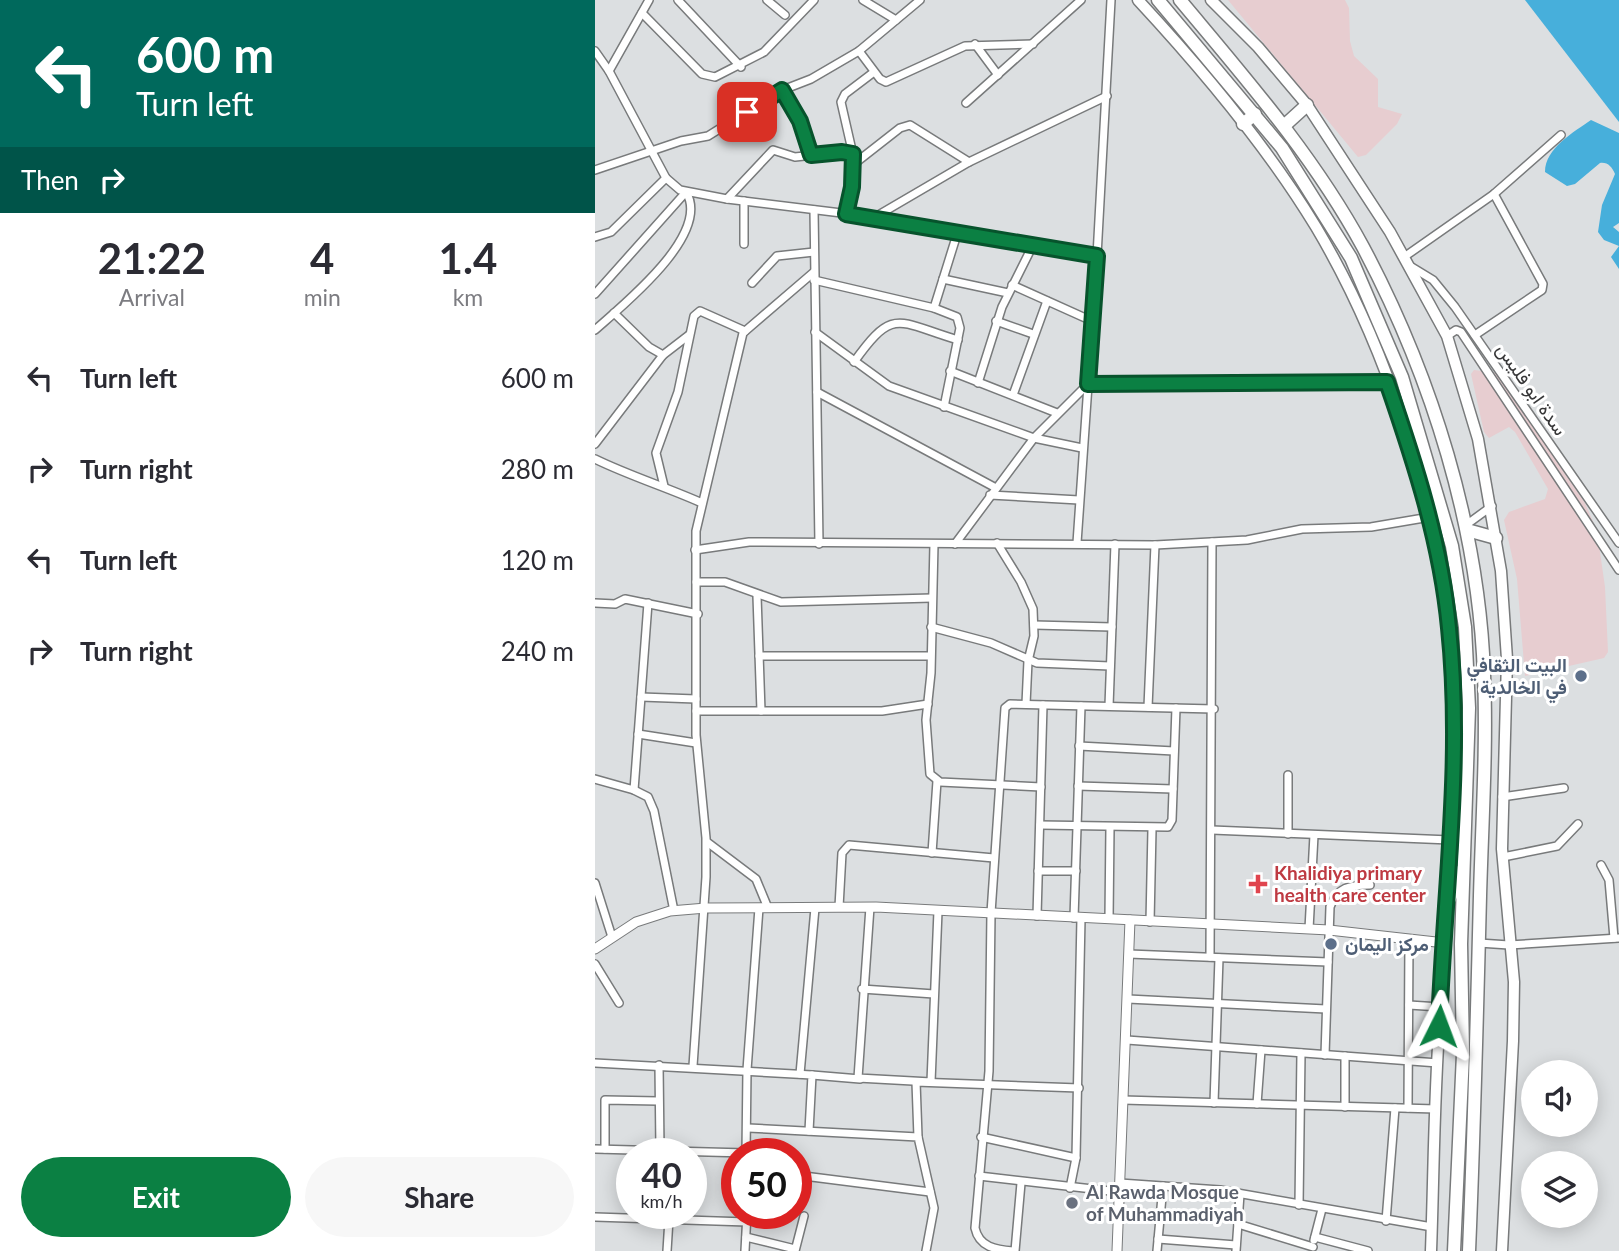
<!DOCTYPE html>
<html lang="en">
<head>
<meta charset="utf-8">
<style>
	:root { --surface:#fff; --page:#f7f7f7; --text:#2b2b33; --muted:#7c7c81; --accent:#0b8043 }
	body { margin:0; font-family:Lato,Vazirmatn,sans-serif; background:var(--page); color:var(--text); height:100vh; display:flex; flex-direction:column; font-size:26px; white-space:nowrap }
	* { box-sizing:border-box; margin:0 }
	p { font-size:23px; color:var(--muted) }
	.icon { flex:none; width:38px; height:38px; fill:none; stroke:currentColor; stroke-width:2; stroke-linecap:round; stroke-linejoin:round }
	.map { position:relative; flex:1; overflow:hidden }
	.sheet { display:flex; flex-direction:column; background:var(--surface); width:595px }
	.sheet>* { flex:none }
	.hud { background:#00695c; color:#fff; overflow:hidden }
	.controls { position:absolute; left:926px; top:1060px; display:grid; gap:14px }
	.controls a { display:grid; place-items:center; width:77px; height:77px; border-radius:50%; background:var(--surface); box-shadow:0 4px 18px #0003; font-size:35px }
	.speed { position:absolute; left:21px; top:1138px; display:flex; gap:14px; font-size:35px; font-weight:700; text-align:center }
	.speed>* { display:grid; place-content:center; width:91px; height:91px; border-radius:50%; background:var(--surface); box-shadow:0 4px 18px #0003; line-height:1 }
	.speed small { font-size:18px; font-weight:400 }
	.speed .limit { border:10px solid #d22; background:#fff; color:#111 }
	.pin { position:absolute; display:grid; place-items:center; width:60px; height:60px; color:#fff; margin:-30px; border-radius:14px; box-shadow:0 4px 10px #0006 }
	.me { position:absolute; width:77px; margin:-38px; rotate:3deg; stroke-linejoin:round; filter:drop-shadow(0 0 5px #0008) }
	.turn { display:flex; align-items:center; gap:24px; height:147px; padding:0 21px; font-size:32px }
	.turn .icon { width:91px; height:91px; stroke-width:2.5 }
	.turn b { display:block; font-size:49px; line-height:60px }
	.then { display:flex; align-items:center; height:66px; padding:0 21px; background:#0003; gap:14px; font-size:26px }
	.eta { display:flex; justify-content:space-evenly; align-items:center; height:119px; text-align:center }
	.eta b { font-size:42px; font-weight:700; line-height:49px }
	.primary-button { display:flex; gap:14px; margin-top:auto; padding:14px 21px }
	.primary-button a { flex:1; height:80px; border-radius:42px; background:var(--accent); color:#fff; font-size:28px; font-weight:700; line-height:80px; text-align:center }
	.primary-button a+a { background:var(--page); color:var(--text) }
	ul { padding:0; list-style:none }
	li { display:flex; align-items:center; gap:21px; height:91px; padding:0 21px }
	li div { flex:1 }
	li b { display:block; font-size:26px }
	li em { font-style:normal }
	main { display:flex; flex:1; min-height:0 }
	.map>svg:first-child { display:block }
</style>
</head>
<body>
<main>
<section class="sheet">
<div class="hud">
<div class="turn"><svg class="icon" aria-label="left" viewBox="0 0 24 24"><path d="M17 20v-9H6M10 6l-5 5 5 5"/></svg><div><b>600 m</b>Turn left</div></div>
<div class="then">Then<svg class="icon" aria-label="right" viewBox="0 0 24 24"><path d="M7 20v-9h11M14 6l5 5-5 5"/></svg></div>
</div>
<div class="eta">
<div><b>21:22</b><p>Arrival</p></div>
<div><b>4</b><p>min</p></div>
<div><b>1.4</b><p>km</p></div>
</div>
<ul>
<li><svg class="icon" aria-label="left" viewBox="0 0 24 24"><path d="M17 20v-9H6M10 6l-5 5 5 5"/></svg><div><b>Turn left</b></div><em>600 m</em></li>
<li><svg class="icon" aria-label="right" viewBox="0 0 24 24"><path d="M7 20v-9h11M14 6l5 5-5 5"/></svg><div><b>Turn right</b></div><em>280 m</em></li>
<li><svg class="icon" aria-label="left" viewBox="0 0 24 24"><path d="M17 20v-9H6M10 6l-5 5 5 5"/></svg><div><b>Turn left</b></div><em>120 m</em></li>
<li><svg class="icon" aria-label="right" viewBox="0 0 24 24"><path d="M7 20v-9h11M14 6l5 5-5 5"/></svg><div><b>Turn right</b></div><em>240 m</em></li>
</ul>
<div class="primary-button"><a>Exit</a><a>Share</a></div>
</section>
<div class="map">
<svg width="1024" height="1251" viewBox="0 0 1024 1251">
	<rect width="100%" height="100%" fill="#dcdfe1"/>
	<g fill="#e7cdd0">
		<polygon points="633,0 750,0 754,8 755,41 759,56 783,79 783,107 807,114 802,124 771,155 763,157"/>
		<polygon points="879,370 902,373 990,503 1002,531 1010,587 1013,652 1009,658 930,676 922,579 909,520 914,512 950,499 953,489 920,432 914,427 894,438 889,432 876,374"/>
	</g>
	<g fill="#47afdb">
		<polygon points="930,0 1024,0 1024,122"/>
		<path d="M996,120L1024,133V223L1018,227L1024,232V269L1016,257L1024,246L1009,240L1003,232L1007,205L1020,174C1017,167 1013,162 1005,163L980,184L972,186L950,172C950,148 979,132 996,120Z"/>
	</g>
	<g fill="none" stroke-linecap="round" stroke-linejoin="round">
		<g stroke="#787a7b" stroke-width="10">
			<g id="minor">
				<polyline points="83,0 146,67"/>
				<polyline points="172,0 190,15"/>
				<polyline points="268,0 301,20"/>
				<polyline points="47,13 107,74 120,77 169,52 219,0"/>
				<polyline points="380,44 403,75"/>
				<polyline points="0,51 14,71 71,178 85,190 132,199 279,217 502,256"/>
				<polyline points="264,51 285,79 291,82 370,46 438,44"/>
				<polyline points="14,71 54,0"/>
				<polyline points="187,90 205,121 216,155"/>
				<polyline points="371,103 486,0"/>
				<polyline points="259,164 305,128 315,125 374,162"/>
				<polyline points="0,170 86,141 113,136 185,91 216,79 264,51 325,0"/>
				<polyline points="132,199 178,150 200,157 247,152 258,154"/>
				<polyline points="149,201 149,244"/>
				<polyline points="219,210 224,544"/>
				<polyline points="251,213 257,187 259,159 246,102 250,94 279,72"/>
				<polyline points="280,217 374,162 512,96"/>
				<polyline points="0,237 16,232 71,178"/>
				<polyline points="809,257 899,194 966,135"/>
				<polyline points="815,266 838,280 860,307 1024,543"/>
				<polyline points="348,279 413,293"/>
				<polyline points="219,280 339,308 362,317 365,328 349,407"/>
				<polyline points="157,283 182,256 219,252"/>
				<polyline points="417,285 497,321"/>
				<path d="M0,294L91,192C117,234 28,305 0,330"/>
				<polyline points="339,308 363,231"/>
				<polyline points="19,313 54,347 68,355"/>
				<polyline points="401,321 438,334"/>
				<polyline points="220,332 294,386 439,438 487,448"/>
				<polyline points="880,335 947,290 948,284 899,194"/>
				<polyline points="852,336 861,330 866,332 1024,570"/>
				<path d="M259,362C299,306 302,322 363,340"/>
				<polyline points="355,371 462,413"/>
				<polyline points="383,383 407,307 439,243"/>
				<polyline points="222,392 401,488"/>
				<polyline points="418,395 452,301"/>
				<polyline points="0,444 68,355 94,335"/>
				<path d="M0,459C35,476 71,487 107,503"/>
				<polyline points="69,486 61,453 83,392 99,316 105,311 150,331"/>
				<polyline points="395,495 484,500"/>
				<polyline points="871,525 897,506"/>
				<polyline points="402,543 426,582 438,609 439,636 433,661 431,704"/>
				<polyline points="482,543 502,256 516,0"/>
				<polyline points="339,544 336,673 331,720 335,774 345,782 446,787"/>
				<polyline points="360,544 439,438 493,384 792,382"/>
				<polyline points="100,550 154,542 560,545 652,540 707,529 776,527 835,517"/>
				<polyline points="101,582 130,582 186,602 337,598"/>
				<polyline points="162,596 166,711"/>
				<polyline points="0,603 20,604 30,599 103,614"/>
				<polyline points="439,625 517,627"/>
				<polyline points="336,627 396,643 442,663 515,666"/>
				<polyline points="164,656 335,656"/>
				<polyline points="46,697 101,699"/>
				<polyline points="514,706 520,544"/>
				<polyline points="553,707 560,545"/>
				<polyline points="101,711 287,711 333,704"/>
				<polyline points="43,734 101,743"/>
				<polyline points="484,746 579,751"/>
				<polyline points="0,779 39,790 53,603"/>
				<polyline points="483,786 578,789"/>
				<polyline points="39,790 53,797 59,811 79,911"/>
				<polyline points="907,797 969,788"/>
				<polyline points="445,825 573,827 577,820 581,708"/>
				<polyline points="617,830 855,840"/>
				<polyline points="693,834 693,775"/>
				<polyline points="112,842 161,879 173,908"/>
				<polyline points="337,853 342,781"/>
				<polyline points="908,857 962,846 983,824"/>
				<polyline points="1006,865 1014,880 1019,938"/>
				<polyline points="443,871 481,871"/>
				<polyline points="0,883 17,937"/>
				<polyline points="244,907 247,853 254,845 399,858"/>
				<polyline points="275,907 263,1078 336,1082 343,911"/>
				<polyline points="442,916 448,705"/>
				<polyline points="479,918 486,706"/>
				<polyline points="514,919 515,827"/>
				<polyline points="555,922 557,829"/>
				<polyline points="714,929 719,835"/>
				<polyline points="884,943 914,945 1024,938"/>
				<polyline points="534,954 733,962"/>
				<polyline points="615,957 617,542"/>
				<polyline points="0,964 24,1003"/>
				<polyline points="267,989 339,994"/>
				<polyline points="533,999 731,1009"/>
				<polyline points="814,1005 845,1007"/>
				<polyline points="532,1040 843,1063"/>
				<path d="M730,1055L735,907C742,887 755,885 775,885"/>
				<polyline points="0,1063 217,1075 214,1131"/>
				<polyline points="64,1065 65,1150"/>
				<polyline points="98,1066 111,877 111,838 101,735 101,531 148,333 219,272"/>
				<polyline points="205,1074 220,908"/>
				<polyline points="217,1075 265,1079"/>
				<polyline points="528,1100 841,1109"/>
				<polyline points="619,1103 624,958"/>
				<polyline points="662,1104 666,1050"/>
				<polyline points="750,1107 750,1056"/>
				<polyline points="813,1108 814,940"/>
				<polyline points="153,1128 323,1137 339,1208 331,1251"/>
				<polyline points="323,1137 321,1082 484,1088"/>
				<polyline points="386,1137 481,1158"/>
				<polyline points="0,1149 151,1153"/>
				<polyline points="10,1149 10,1100 63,1101"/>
				<polyline points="151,1153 152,1070 164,908"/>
				<polyline points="201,1175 335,1192"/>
				<polyline points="384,1176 524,1192"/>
				<polyline points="525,1183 625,1190 837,1227"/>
				<polyline points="475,1188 481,1158 486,918"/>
				<polyline points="704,1205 706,1053"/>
				<polyline points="0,1217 152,1222"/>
				<polyline points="791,1221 800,1108"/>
				<polyline points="643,1224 718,1247"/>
				<polyline points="151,1237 200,1249"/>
				<polyline points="720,1237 773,1251"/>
				<polyline points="563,1239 641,1245"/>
				<polyline points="719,1240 727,1209"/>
				<polyline points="72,1251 74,1219"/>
				<polyline points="150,1251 152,1213"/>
				<polyline points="200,1251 209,1216"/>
				<path d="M418,1251C401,1250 384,1247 380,1228L394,1071L396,913L410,708L415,704L619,709"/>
				<polyline points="420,1251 426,1183"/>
				<polyline points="562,1251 568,1186"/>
				<polyline points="641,1251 645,1194"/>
			</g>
		</g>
		<g stroke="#787a7b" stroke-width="11">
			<g id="tertiary">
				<polyline points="0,949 41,922 75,911 111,908 281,907 734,930 850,943"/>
				<polyline points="522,1251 535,920"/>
			</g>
		</g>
		<g stroke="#787a7b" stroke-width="13">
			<g id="secondary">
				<path d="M543,0C608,70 672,146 721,227C789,341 840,495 854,627C868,751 855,879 846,1002C839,1085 839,1168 836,1251"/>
				<polyline points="616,0 663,47 712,105 795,232 852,336 883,439 906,571 912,659 907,849 919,982 918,1041 907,1251"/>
			</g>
		</g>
		<g stroke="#787a7b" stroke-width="15">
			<g id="trunk">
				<polyline points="563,0 687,148 756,258 807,377 857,546 870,627 874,708 866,944 868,1054 859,1251"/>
				<path d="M585,0C651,79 718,155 768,247C837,377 884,528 889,675C892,749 887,822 885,896C882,1015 879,1133 874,1251"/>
				<polyline points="648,124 660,114"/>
				<polyline points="690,125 712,105"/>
				<polyline points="872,530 901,538"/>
				<polyline points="852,906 866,871"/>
			</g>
		</g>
		<use href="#minor" stroke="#fff" stroke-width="7"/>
		<use href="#tertiary" stroke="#fff" stroke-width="9"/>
		<use href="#secondary" stroke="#fff" stroke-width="10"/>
		<use href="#trunk" stroke="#fff" stroke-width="12"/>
	</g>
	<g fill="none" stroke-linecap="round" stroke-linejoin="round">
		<g stroke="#07532c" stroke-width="18">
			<path id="route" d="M152,112L187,90L205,121L216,155L247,152L258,154L257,187L251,214L502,256L493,384L792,382C820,463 846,543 854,628C868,761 849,893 844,1026"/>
		</g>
		<use href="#route" stroke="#0b8043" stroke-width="12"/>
	</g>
	<g fill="#5c6f8a" stroke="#fff" stroke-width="2.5">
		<circle cx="986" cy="676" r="7"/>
		<circle cx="736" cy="944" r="7"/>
	</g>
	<path fill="#e0444e" stroke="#fff" stroke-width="2.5" d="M659.5 873.5h7v7h7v7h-7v7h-7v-7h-7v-7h7z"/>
	<circle fill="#6b7280" stroke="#fff" stroke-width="2.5" cx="477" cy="1203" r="7"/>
	<g text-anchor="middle" stroke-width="6" stroke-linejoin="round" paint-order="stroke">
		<g font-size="19" fill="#373738" stroke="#fff">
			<text transform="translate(937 389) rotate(55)" y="7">سدة ابو فليس</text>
		</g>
		<g font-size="19" font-weight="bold" fill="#4e5e75" stroke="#fff" text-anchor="end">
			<text x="972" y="672">البيت الثقافي<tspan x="972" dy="22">في الخالدية</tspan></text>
			<text x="750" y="951" text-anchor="start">مركز اليمان</text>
		</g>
		<g font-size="19" font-weight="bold" fill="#be3a42" stroke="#fff" text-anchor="start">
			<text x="679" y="880">Khalidiya primary<tspan x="679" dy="22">health care center</tspan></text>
		</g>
		<g font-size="19" font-weight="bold" fill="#5b616d" stroke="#fff" text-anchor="start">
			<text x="491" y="1199">Al Rawda Mosque<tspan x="491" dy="22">of Muhammadiyah</tspan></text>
		</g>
	</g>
</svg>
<div class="controls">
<a><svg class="icon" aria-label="sound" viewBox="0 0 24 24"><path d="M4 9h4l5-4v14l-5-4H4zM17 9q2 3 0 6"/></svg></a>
<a><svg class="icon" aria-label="layers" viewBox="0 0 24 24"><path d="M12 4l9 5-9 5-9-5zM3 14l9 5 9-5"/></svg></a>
</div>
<div class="speed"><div>40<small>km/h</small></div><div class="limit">50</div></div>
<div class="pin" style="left:152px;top:112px;background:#d93025"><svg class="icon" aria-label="arrive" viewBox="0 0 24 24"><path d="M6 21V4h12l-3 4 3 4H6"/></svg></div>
<svg class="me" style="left:844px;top:1026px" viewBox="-20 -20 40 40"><path d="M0-17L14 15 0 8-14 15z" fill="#0b8043" stroke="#fff" stroke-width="4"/></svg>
</div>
</main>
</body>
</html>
